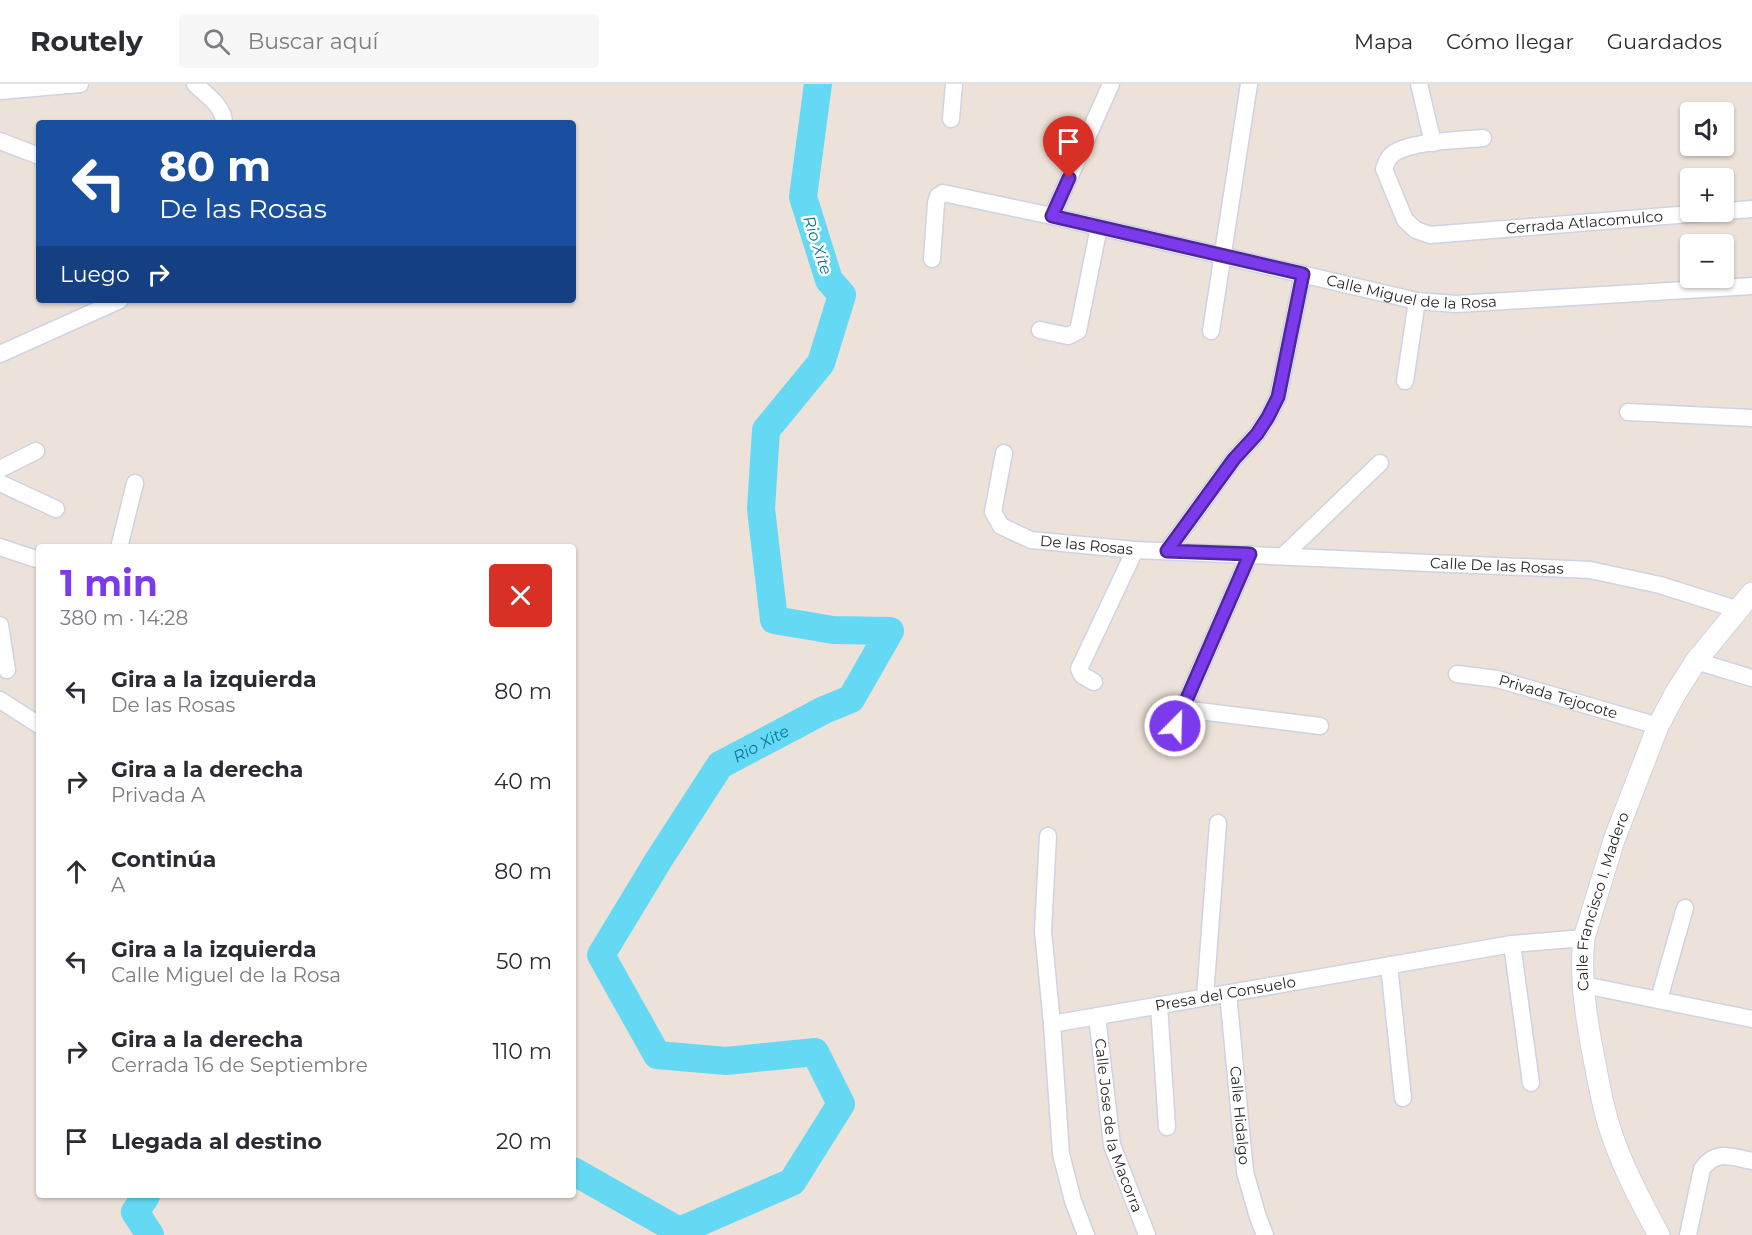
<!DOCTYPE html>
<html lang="es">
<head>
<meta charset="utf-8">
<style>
	:root { --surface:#fff; --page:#f7f7f7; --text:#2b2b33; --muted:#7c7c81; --line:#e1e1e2; --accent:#7c3aed }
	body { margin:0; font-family:Montserrat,sans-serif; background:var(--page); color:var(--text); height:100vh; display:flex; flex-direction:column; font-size:22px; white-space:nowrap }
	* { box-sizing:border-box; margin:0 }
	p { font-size:20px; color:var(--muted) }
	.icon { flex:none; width:33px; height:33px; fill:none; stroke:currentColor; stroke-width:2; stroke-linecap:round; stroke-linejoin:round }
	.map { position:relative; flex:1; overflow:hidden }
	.drawer { position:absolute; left:36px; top:460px; width:540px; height:654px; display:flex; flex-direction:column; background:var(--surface); border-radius:6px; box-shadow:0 2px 4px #0004 }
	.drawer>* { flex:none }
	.guide { position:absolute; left:36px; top:36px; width:540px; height:183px; border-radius:6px; box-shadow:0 2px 4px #0004; background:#1a4fa0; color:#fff; overflow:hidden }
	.fabs { position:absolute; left:1680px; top:18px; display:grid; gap:12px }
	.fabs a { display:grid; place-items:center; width:54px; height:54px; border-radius:6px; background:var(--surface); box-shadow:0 2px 4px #0004; font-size:30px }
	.pin { position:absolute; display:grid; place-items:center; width:51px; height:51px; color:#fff; margin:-62px -26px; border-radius:50% 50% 50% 0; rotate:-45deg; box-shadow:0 0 6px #0007 }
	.pin .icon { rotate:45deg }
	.me { position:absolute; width:66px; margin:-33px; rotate:23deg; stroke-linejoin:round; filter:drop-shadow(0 0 4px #0008) }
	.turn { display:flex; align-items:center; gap:21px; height:126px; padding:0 24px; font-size:27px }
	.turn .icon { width:78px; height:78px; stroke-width:2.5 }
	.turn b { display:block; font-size:42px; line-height:51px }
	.then { display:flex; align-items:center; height:57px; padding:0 24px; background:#0003; gap:12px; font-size:22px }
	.round { display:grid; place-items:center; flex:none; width:63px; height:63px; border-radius:6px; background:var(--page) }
	.summary { display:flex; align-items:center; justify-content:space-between; height:102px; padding:0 24px }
	h1 { font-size:36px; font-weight:700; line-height:45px; color:var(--accent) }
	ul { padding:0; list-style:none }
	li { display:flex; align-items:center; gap:18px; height:90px; padding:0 24px }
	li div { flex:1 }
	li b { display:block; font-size:22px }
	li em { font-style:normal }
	header { display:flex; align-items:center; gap:36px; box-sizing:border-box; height:84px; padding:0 30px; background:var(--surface); border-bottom:2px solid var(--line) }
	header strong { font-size:28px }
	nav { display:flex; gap:33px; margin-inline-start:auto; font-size:21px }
	.search { width:420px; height:54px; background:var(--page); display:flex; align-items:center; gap:15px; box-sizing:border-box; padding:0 21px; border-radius:6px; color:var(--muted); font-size:22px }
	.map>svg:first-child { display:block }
</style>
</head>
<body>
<header>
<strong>Routely</strong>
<div class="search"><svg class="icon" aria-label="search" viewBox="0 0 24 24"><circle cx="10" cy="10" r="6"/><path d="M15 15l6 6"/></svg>Buscar aquí</div>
<nav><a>Mapa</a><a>Cómo llegar</a><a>Guardados</a></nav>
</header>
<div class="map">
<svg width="1752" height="1151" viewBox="0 0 1752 1151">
	<rect width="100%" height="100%" fill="#ece2d9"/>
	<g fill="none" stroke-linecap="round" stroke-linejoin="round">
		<g stroke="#65d9f4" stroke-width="28">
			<path id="s1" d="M573,1087L679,1147L792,1098L841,1020L815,968L726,977L657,971L601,871L658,777L720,681L824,626L851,615L890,547L833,546L774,536L761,425L766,346L821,279L842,211L829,196L803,113L818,0"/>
			<polyline points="146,1112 135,1128 150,1151"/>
		</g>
		<g stroke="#ced3e2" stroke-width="19">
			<g id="minor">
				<path d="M195,0C206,11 224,22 224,39"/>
				<polyline points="1419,0 1433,59"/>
				<polyline points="0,7 80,0"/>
				<polyline points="951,35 954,0"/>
				<path id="s2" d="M1483,54C1460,56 1413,57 1394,69C1388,73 1386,79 1384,85L1405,136L1416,146L1430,151L1752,125"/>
				<polyline points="0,57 39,72"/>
				<polyline points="1052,132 1111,0"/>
				<path id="s3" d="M932,175L936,119L938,112L943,109L1052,132L1417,217L1456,220L1752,202"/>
				<polyline points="1040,246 1068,252 1078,247 1099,143"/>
				<polyline points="1211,247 1249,0"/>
				<polyline points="0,270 120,216"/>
				<polyline points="1405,297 1417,217"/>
				<polyline points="1628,328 1752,334"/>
				<path id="s4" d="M1004,369L993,428L1001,442L1031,456L1135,466L1590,486L1660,501L1739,526"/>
				<polyline points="0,385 36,367"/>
				<polyline points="0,399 56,425"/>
				<polyline points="0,463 39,476"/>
				<polyline points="119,464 135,399"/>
				<polyline points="1167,467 1234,375 1257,350 1268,333 1278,313 1303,190"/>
				<polyline points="1284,471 1380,379"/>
				<polyline points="0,541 7,586"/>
				<polyline points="1696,577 1752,594"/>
				<path id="s5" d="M1457,590L1497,595L1658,642"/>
				<polyline points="1094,598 1082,591 1079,585 1135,466"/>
				<polyline points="0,616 39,641"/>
				<polyline points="1183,625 1320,642"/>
				<polyline points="1175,642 1250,470"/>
				<polyline points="1048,752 1043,847 1052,940 1061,1070 1073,1117 1086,1151"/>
				<polyline points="1512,860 1531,999"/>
				<polyline points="1389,881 1403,1014"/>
				<polyline points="1584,901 1752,935"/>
				<path id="s6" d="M1228,909L1245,1088L1258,1133L1265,1151"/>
				<polyline points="1205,913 1218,739"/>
				<polyline points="1659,915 1685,824"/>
				<polyline points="1159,921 1167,1043"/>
				<path id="s7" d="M1097,932L1112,1061L1147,1151"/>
				<path id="s8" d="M1052,940L1512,860L1584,854"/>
				<path d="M1688,1151L1702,1085C1716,1065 1731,1073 1752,1077"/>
			</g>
		</g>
		<g stroke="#ced3e2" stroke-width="23">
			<g id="tertiary">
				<path id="s9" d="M1659,1151C1641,1118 1623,1084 1611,1048C1601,1019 1597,988 1591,959C1585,925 1580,889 1584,854L1614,756L1658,642L1675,610L1696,577L1752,509"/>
			</g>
		</g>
		<use href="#minor" stroke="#fff" stroke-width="16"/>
		<use href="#tertiary" stroke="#fff" stroke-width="21"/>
	</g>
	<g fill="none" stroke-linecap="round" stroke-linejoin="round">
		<g stroke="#51269a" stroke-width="15">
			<polyline id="route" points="1069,94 1052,132 1303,190 1278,313 1268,333 1257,350 1234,375 1167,467 1250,470 1175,642"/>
		</g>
		<use href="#route" stroke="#7c3aed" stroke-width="10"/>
	</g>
	<g text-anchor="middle" stroke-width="5" stroke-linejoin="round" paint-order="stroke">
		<g font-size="15" fill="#282828" stroke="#fff">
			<text dy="5" stroke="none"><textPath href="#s2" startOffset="350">Cerrada Atlacomulco</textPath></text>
			<text dy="5" stroke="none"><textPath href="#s3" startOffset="549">Calle Miguel de la Rosa</textPath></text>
			<text dy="5" stroke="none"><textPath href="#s4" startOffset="165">De las Rosas</textPath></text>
			<text dy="5" stroke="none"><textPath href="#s4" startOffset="576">Calle De las Rosas</textPath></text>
			<text dy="5" stroke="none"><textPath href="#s5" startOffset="104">Privada Tejocote</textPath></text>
			<text dy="5" stroke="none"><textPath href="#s9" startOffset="350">Calle Francisco I. Madero</textPath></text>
			<text dy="5" stroke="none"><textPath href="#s8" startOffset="176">Presa del Consuelo</textPath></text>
			<text dy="5" stroke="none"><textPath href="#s6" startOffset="123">Calle Hidalgo</textPath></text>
			<text dy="5" stroke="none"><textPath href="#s7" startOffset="112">Calle Jose de la Macorra</textPath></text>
		</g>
		<g font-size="16" font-style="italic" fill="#07759e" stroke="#fff">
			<text transform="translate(818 161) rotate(72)" y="6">Rio Xite</text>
			<text dy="6" stroke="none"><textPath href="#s1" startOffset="939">Rio Xite</textPath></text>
		</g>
	</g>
</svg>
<div class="fabs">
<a><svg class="icon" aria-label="sound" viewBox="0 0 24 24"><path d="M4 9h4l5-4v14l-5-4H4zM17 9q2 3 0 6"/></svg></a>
<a>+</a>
<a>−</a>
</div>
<div class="pin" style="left:1069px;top:94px;background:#d93025"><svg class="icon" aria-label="arrive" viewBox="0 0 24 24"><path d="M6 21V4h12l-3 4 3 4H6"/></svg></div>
<svg class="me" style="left:1175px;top:642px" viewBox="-20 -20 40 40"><circle r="17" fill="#7c3aed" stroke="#fff" stroke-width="3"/><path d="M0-11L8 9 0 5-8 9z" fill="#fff"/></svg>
<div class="guide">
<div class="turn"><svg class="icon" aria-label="left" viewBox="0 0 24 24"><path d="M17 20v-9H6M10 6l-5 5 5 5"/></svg><div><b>80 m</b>De las Rosas</div></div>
<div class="then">Luego<svg class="icon" aria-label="right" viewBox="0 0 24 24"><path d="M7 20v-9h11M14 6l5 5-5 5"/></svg></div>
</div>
<section class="drawer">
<div class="summary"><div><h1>1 min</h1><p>380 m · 14:28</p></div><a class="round" style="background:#d93025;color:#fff"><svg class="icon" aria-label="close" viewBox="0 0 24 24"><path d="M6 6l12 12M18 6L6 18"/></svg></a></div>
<ul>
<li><svg class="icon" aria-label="left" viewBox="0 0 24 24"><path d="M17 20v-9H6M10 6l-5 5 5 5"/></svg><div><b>Gira a la izquierda</b><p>De las Rosas</p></div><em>80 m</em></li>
<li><svg class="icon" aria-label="right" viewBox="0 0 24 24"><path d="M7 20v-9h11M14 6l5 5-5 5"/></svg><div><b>Gira a la derecha</b><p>Privada A</p></div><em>40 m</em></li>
<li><svg class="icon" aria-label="ahead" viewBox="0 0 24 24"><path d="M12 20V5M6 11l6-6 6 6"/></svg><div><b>Continúa</b><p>A</p></div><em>80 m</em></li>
<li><svg class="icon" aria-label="left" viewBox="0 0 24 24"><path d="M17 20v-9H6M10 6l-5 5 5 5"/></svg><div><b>Gira a la izquierda</b><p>Calle Miguel de la Rosa</p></div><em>50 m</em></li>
<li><svg class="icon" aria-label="right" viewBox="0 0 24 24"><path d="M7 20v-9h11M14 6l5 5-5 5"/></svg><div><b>Gira a la derecha</b><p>Cerrada 16 de Septiembre</p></div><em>110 m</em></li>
<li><svg class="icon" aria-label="arrive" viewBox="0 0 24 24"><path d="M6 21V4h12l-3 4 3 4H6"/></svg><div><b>Llegada al destino</b></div><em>20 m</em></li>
</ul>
</section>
</div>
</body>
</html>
